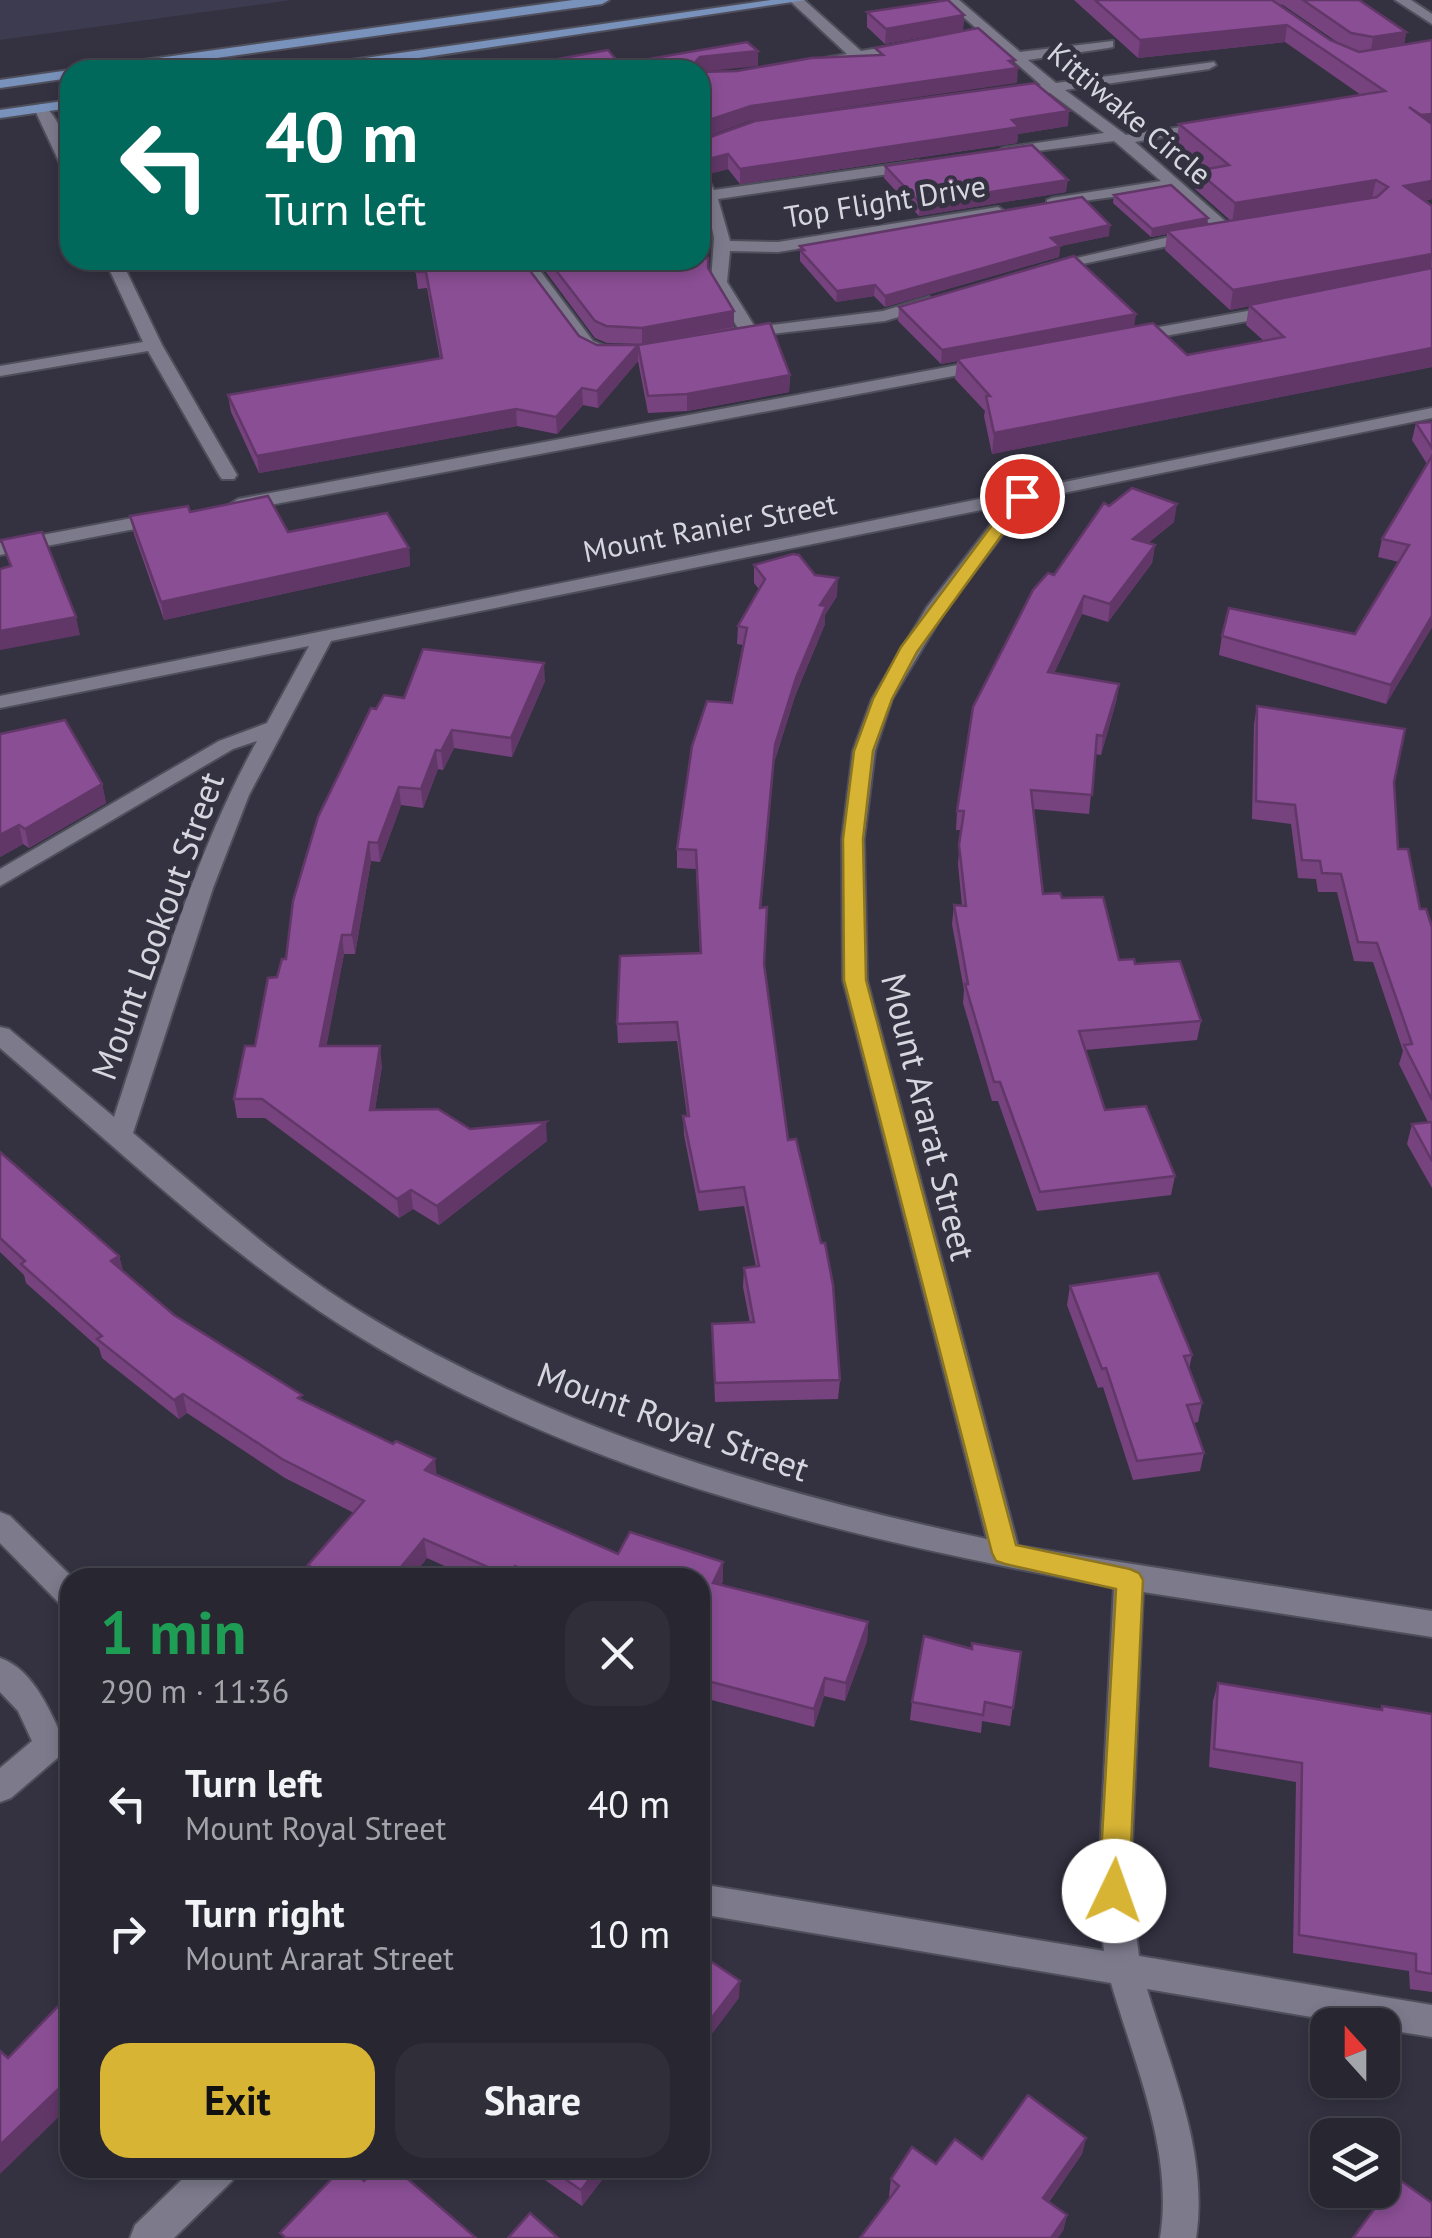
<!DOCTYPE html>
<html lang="en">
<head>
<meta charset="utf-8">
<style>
	:root { --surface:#272631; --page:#2f2e39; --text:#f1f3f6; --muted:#a4a5ab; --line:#43434d; --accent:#d7b434 }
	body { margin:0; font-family:"PT Sans",sans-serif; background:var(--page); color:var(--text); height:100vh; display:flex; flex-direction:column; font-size:38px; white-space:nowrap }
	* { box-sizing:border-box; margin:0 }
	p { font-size:32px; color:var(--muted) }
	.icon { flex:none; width:55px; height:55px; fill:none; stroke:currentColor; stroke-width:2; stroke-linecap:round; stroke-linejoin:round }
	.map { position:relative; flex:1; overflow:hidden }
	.sheet { position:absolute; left:60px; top:1568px; width:650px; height:610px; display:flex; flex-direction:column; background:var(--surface); border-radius:30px; box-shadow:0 5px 15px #0003,0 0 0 2px var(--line) }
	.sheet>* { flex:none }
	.guide { position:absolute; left:60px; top:60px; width:650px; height:210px; border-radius:30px; box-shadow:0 5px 15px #0003,0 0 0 2px var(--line); background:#00695c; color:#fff; overflow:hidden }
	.needle { width:65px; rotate:339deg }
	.controls { position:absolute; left:1310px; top:2008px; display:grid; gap:20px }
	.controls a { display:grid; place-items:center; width:90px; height:90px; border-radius:20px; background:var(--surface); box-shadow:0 5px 15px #0003,0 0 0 2px var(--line); font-size:50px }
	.pin { position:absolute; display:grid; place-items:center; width:85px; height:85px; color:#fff; margin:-42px; border:5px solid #fff; border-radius:50%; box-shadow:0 2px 10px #0007 }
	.me { position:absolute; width:110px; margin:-55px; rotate:3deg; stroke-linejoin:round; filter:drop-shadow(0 0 8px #0008) }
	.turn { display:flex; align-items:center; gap:35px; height:210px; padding:0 40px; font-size:45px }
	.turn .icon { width:130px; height:130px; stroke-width:2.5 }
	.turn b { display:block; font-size:70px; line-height:85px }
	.round { display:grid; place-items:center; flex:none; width:105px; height:105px; border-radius:30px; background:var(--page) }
	.headline { display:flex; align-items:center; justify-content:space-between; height:170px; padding:0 40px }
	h1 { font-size:60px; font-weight:600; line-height:75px; color:#1e9e55 }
	.action { display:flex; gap:20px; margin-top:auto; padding:20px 40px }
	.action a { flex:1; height:115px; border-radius:30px; background:var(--accent); color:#111; font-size:40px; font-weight:600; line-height:115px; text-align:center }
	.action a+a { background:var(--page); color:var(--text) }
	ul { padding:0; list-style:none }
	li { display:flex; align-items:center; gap:30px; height:130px; padding:0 40px }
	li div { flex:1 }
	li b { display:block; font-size:38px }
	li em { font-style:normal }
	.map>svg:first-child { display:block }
</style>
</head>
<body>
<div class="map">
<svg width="1432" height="2238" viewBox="0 0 1432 2238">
	<rect width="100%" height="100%" fill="#343241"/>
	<polygon fill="#3d3b4f" points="0,0 292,0 0,40"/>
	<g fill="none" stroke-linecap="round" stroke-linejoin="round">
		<g stroke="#4f4f5b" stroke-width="4">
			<g id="minor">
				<polygon points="789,0 804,0 861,51 909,43 916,47 825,64 825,58 847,54"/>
				<polygon points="944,0 959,0 1020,52 1113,41 1113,47 1108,48 1028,60 1056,83 1214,62 1216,65 1209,69 1065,90 1126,135 1216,122 1216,128 1135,142 1232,227 1232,233 1220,233 1170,189 1047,206 1047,200 1052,198 1161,181 1114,141 998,156 995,153 1003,148 1104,133 1050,93 1006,97 1006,91 1041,85"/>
				<polygon points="1395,0 1411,0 1432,14 1432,24"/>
				<path d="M41,104C60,115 70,151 70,173L62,168L34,108Z"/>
				<polygon points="918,161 926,166 923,169 718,199 730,241 778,242 998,207 1006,212 998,217 778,252 730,251 727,282 755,327 883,311 929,297 937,302 935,306 885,321 736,338 734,334 739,330 711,282 714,238 710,218 700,200 700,172 705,174 714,190"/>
				<polygon points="1200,230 1206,232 1206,238 1049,271 1041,266"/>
				<polygon points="105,260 121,260 162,345 237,475 234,479 222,479 219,475 148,351 0,376 0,366 143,342"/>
				<polygon points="516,260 532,260 593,341 615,350 615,358 592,357 581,349"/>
				<polygon points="1280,305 1288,310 1286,314 1132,342 1124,337 1132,332"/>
				<polygon points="990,359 996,360 996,368 238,511 229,505 238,499"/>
				<path d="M1432,408V418L1029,500L946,609L892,699L875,751L864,839L867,980L1018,1546L1432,1611V1637L1143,1592L1130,1891L1139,1956L1432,2005V2037L1382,2029V2025H1359L1147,1989C1171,2069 1209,2154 1196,2238H1160C1174,2153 1135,2065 1111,1983L700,1914V1884L1104,1951L1098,1891L1114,1587C846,1539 571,1473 339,1324C219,1247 109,1141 0,1048V1027L9,1029L114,1117C156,990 192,859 257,741L233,749L0,886V869L219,741L267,723L309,646L0,708V696ZM1006,505L927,607L872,699L853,751L842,839L843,980L987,1539C768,1492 553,1429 361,1312C279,1262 207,1195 133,1133L213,888L249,795L331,641Z"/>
				<polygon points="164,512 171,514 171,522 0,555 0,543"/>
				<polygon points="0,1512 10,1516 73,1578 70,1606 59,1603 0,1543"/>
				<path d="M0,1658C35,1670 51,1714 66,1745L61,1755L11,1798L0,1802V1768L32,1741L18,1711L0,1692Z"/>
				<polygon points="194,2168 237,2168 232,2181 174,2238 130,2238 135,2225"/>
			</g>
		</g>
		<g stroke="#4f4f5b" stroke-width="4">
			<g id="major">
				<polygon points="573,0 609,0 602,4 131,70 94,70 101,66"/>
				<polygon points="771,0 806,0 339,70 302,70 309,66"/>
				<polygon points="70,70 70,78 0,88 0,80"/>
				<polygon points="70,100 70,108 0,118 0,110"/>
			</g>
		</g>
		<use href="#minor" fill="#7c7a8b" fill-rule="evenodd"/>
		<use href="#major" fill="#7992bc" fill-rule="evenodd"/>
	</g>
	<g fill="#77437f" fill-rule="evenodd">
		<path d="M1074,0H1359L1406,32L1404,45L1432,40V199L1425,201L1432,206V367L992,454L984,416L985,411L955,379L957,361L941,364L898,321L899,307L1134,326L1187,355L1264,341L1246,325L1249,306L1230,310L1165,250L1167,234L1151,237L1113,203L1114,195L1207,225L1231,221L1195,189L1197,171L1208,169L1176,143L1179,124L1361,95L1285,42L1138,58ZM1278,4L1283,5L1340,44L1330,40Z"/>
		<polygon points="867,12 964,15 963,30 885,44 867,27"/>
		<polygon points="1068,126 1018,134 1017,143 740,184 728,169 709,174 700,170 700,144"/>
		<polygon points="885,166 1066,192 919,216 884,178"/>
		<polygon points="1109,236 1060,246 1059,257 885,307 874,296 836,302 800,261 800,246"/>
		<polygon points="393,260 522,260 579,336 597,345 640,344 607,343 595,338 537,260 682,260 683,261 708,268 734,311 734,327 790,375 789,392 687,411 648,413 638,361 598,408 583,405 557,434 517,426 259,473 231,412 228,395 440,359 427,288 418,289 415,267 394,268"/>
		<polygon points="1432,422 1432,627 1386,704 1219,655 1222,636 1355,634 1399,562 1378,557 1382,539 1427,464 1412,440 1416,423"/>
		<polygon points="1109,506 1174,522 1148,543 1155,545 1152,563 1108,622 1082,614 1054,673 1119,684 1116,702 1101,755 1095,754 1089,814 1033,809 1043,894 1062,898 1119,960 1135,964 1201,1021 1197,1040 1085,1050 1105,1110 1175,1176 1171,1195 1037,1211 998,1101 992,1101 963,1003 964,990 952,924 954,905 962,906 958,864 961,830 956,830 957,811 1054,575"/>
		<polygon points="190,512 288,532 409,548 410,566 164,620 134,534 130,516"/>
		<polygon points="754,565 815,575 837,596 825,615 825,624 795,696 774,763 761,908 764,967 788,1140 840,1380 838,1399 715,1402 712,1324 750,1323 743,1287 744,1268 756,1267 744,1206 699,1211 684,1135 683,1116 687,1116 677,1041 618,1043 617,1024 700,953 696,869 677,868 677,849 732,703 743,645 737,644 738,626 759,589 754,583"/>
		<polygon points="545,681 512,757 454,748 443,770 438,769 423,808 401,805 380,862 371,861 355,954 344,954 326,1046 382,1066 375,1109 470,1129 547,1141 439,1225 413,1209 399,1218 265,1118 237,1118 234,1099 255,1046 277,977 286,959 376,709 404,698"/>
		<polygon points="1257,706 1394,782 1398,849 1420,909 1432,927 1432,1188 1407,1144 1412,1124 1428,1122 1399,1064 1403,1051 1373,962 1354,961 1337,892 1318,892 1316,879 1298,878 1291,824 1252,819 1254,724"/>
		<polygon points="0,734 102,784 106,803 29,848 23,844 0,857"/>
		<polygon points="0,1152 119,1256 123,1271 174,1315 303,1400 437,1475 618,1554 723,1581 721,1585 868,1622 867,1641 845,1701 824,1696 814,1727 700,1697 700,1578 471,1578 427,1558 411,1578 310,1578 308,1565 354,1513 285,1478 187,1413 179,1419 102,1358 99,1348 26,1283 24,1275 0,1252"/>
		<polygon points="1070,1286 1192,1355 1189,1369 1202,1403 1198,1422 1193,1423 1204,1453 1200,1471 1133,1480 1103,1387 1098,1388 1067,1305"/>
		<polygon points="972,1643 1021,1652 1010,1726 982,1721 981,1733 910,1720 912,1702 971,1648"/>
		<polygon points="1218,1683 1380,1710 1382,1706 1432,1714 1432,1992 1410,1989 1409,1971 1293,1953 1296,1782 1209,1767 1213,1701"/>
		<polygon points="1086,2138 1082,2154 1049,2202 1067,2215 1063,2231 891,2197 889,2196 891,2179 936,2164 982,2159"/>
		<polygon points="528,2168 611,2168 582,2206"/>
	</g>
	<g fill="#613768">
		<polygon points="964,15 963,30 885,44 886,29"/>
		<polygon points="1287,25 1285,42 1138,58 1140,40"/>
		<polygon points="1406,32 1403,50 1370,55 1373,37"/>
		<polygon points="758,51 758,66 700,72 696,61 700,57"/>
		<polygon points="1015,60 1014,69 1018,68 1017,83 750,121 700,139 700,123 751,106"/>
		<polygon points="1069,111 1068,126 1018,134 1017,143 740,184 740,169"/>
		<polygon points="1432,114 1432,131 1421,115"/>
		<polygon points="728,154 728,169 709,174 709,159"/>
		<polygon points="1068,180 1066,192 919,216 920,203"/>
		<polygon points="1376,180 1372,198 1232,222 1235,203"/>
		<polygon points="1432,181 1432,199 1400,205 1404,186"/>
		<polygon points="1208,218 1207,226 1167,231 1167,234 1151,237 1152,229"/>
		<polygon points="1110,225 1109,236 1050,248 1051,238"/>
		<polygon points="1060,246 1059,257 885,307 885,296"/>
		<polygon points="1432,254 1431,272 1230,310 1233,290"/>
		<polygon points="875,285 874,296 836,302 837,291"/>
		<polygon points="734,311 734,327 642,344 642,328"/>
		<polygon points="1136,314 1134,328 941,364 942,350"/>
		<polygon points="638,345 638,361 598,408 597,391"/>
		<polygon points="1432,348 1432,367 992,454 994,433"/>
		<polygon points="790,375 789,392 687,411 687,394"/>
		<polygon points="582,388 583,405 557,434 556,417"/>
		<polygon points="516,409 517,426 259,473 257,456"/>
		<polygon points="1177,504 1174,522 1131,557 1133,539"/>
		<polygon points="1155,545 1152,563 1108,622 1110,604"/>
		<polygon points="409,548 410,566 164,620 161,602"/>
		<polygon points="838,578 837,596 825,615 825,624 795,696 774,763 759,926 760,908 775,745 820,605"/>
		<polygon points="1084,596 1082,614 1046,690 1048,672"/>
		<polygon points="1432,616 1432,627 1386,704 1391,685"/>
		<polygon points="76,617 80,635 0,650 0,631"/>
		<polygon points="544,663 545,681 512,757 511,738"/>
		<polygon points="1119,684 1116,702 1101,755 1103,736"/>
		<polygon points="452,730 454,748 443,770 441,751"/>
		<polygon points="436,750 438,769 423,808 421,789"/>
		<polygon points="102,784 106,803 29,848 25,829"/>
		<polygon points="399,787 401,805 380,862 378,843"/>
		<polygon points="19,825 23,844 0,857 0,835"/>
		<polygon points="369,842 371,861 355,954 352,935"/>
		<polygon points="342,935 344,954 323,1065 320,1046"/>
		<polygon points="380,1046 382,1066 372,1129 370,1110"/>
		<polygon points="546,1122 547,1141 439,1225 437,1206"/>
		<polygon points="411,1190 413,1209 399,1218 397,1199"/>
		<polygon points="119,1256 124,1275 111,1261"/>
		<polygon points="183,1394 187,1413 179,1419 174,1400"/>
		<polygon points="435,1459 437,1478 425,1470"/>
		<polygon points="424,1539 427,1558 411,1578 392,1578"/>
		<polygon points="723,1562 723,1581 713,1602 713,1583"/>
		<polygon points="515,1566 516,1578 508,1578 508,1576"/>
		<polygon points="868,1622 867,1641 845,1701 846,1683"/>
		<polygon points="825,1678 824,1696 814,1727 814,1709"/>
		<polygon points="740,1981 739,1998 700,2050 700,2033"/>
		<polygon points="70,2078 70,2106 0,2174 0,2145"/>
		<polygon points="1086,2138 1082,2154 1040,2214 1043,2198"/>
		<polygon points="598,2168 611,2168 582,2206 581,2190"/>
		<polygon points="1067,2215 1063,2231 1058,2238 1051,2238"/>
	</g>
	<g fill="#8a4e94" stroke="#613768" stroke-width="2.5">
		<polygon points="948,0 964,15 886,29 867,12"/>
		<polygon points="1095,0 1272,0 1330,40 1359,52 1432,40 1432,114 1421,115 1409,107 1432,124 1432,181 1404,186 1432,206 1432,254 1233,290 1167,231 1377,197 1388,187 1376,180 1235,203 1197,171 1229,165 1179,124 1385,91 1287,25 1140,40"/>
		<polygon points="1303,0 1359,0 1406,32 1373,37 1351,33"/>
		<polygon points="978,28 1015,60 1009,61 1018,68 751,106 700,123 700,72 737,71 811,58 883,55 875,48"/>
		<polygon points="747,42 758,51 700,57 696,61 699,70 508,70 506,68 608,50 620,64"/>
		<polygon points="1035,83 1069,111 1012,120 1019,127 740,169 728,154 709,159 700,154 700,144 713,136 755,121"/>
		<polygon points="1032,145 1068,180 920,203 885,166"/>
		<polygon points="1171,185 1208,218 1152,229 1114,195"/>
		<polygon points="1082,197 1110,225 1051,238 1060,246 885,296 875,285 837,291 800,250 804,250 800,246"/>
		<polygon points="1074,256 1136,314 942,350 899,307"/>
		<polygon points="708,258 708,268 734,311 642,328 606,326 595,321 548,260 682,260 683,261"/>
		<polygon points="415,260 522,260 579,336 597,345 638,345 597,391 582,388 556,417 516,409 257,456 228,395 442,358 426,272 416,272"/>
		<polygon points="1432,268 1432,348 994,433 986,396 990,396 957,359 1153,323 1187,355 1284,337 1249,305"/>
		<polygon points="770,323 790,375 687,394 648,396 638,345"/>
		<polygon points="1432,422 1432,448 1416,423"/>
		<polygon points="1432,456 1432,616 1391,685 1222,636 1229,608 1355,634 1409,545 1382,539"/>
		<polygon points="1132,488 1177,504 1133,539 1155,545 1110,604 1084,596 1048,672 1119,684 1103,736 1097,735 1092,795 1031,790 1043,894 1060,893 1062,898 1103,897 1119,960 1134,959 1135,964 1180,961 1201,1021 1079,1031 1105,1110 1146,1106 1175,1176 1040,1192 1000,1082 994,1082 965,984 968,984 954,905 966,906 959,845 964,811 957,811 973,707 1033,590 1048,573 1054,575 1104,503 1109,506"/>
		<polygon points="268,496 288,532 387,513 409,548 161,602 130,516 188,506 190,512"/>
		<polygon points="42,532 76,617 0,631 0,569 11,566 1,540"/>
		<polygon points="793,554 799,555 815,575 838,578 820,605 826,606 796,678 775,745 760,908 767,907 764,964 788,1140 796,1139 821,1243 825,1243 833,1285 840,1380 715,1383 712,1324 754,1322 744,1268 759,1266 744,1187 699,1192 683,1116 689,1116 677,1022 617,1024 620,956 701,953 696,850 677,849 692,746 707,701 732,703 747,628 738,626 765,579 754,565"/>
		<polygon points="423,649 544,663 511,738 452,730 441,751 436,750 421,789 399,787 378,843 369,842 352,935 342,935 320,1046 380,1046 370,1110 438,1109 470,1129 546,1122 437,1206 411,1190 397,1199 262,1099 234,1099 245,1046 255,1046 268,978 277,977 282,959 286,959 293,901 318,817 371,708 376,709 384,695 404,698"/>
		<polygon points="1257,706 1405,729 1394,782 1398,849 1408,849 1420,909 1426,909 1432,927 1432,1100 1404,1045 1412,1044 1377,943 1358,942 1341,874 1322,873 1320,861 1302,860 1295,805 1256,801"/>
		<polygon points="65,720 102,784 25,829 19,825 0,835 0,734"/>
		<polygon points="1432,1122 1432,1161 1412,1124"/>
		<polygon points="0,1152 119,1256 111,1261 174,1315 302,1395 298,1398 393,1444 396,1441 435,1459 425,1470 618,1554 630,1532 723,1562 713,1583 868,1622 846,1683 825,1678 814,1709 700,1679 700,1578 542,1578 515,1566 508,1576 424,1539 392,1578 332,1578 308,1565 364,1501 282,1459 183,1394 174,1400 97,1339 102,1336 21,1264 25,1261 0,1238"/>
		<polygon points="1158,1273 1192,1355 1184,1356 1202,1403 1187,1405 1204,1453 1137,1461 1106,1368 1102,1369 1070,1286"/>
		<polygon points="924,1636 972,1649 972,1643 1021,1652 1013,1708 985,1702 983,1715 912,1702"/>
		<polygon points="1218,1683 1382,1710 1382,1706 1432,1714 1432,1974 1416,1971 1416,1954 1299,1935 1302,1763 1214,1749"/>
		<polygon points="700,1954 740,1981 700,2033"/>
		<polygon points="70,1994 70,2078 0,2145 0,2051 8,2058"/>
		<polygon points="1028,2095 1086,2138 1043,2198 1067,2215 1051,2238 860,2238 899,2186 891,2179 912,2147 936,2164 955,2139 982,2159"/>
		<polygon points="342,2168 349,2168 364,2181 376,2168 395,2168 476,2238 286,2238 280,2233"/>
		<polygon points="549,2168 598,2168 581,2190"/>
		<polygon points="1397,2178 1432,2203 1432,2238 1353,2238"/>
		<polygon points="530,2213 558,2238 508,2238"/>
	</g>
	<polygon fill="#d7b434" stroke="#8c7522" stroke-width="2.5" points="1016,493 1030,496 917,652 892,699 873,751 863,839 866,980 1016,1545 1130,1569 1139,1573 1143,1580 1129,1891 1125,1901 1114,1905 1104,1901 1099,1891 1116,1589 1005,1564 996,1561 992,1553 844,980 843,839 854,751 873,699 901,647"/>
	<g text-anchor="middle" stroke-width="10" stroke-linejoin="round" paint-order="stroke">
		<g font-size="30" fill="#d6d6df" stroke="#343241">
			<text transform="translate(1129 114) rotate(40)" y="10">Kittiwake Circle</text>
			<text transform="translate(885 202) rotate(-9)" y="10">Top Flight Drive</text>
			<text transform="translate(710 528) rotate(-11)" y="10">Mount Ranier Street</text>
		</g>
		<g font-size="35" fill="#d6d6df" stroke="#343241">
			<text transform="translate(158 926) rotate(-70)" y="12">Mount Lookout Street</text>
			<text transform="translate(928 1117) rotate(76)" y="12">Mount Ararat Street</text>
			<text transform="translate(673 1422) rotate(20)" y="12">Mount Royal Street</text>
		</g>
	</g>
</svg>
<div class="controls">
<a><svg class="needle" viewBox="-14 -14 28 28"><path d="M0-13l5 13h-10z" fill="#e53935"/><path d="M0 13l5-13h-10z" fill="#a4a5ab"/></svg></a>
<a><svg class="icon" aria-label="layers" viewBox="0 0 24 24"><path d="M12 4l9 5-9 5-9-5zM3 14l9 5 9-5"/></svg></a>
</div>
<div class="pin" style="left:1022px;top:496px;background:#d93025"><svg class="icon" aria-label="arrive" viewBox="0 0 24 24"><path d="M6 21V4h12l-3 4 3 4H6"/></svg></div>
<svg class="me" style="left:1114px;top:1891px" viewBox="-20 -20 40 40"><circle r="19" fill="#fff"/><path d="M0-13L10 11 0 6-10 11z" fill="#d7b434"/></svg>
<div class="guide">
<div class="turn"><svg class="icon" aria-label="left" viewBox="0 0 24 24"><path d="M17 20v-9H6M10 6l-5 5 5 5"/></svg><div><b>40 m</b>Turn left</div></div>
</div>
<section class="sheet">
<div class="headline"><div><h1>1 min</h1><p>290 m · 11:36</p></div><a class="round"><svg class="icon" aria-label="close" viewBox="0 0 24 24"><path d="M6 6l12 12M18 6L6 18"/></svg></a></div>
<ul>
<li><svg class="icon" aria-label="left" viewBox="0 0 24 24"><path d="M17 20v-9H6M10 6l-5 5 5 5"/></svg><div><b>Turn left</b><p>Mount Royal Street</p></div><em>40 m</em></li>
<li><svg class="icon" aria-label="right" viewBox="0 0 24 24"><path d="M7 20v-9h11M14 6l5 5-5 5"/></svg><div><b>Turn right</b><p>Mount Ararat Street</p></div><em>10 m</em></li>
</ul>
<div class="action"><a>Exit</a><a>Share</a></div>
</section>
</div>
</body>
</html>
